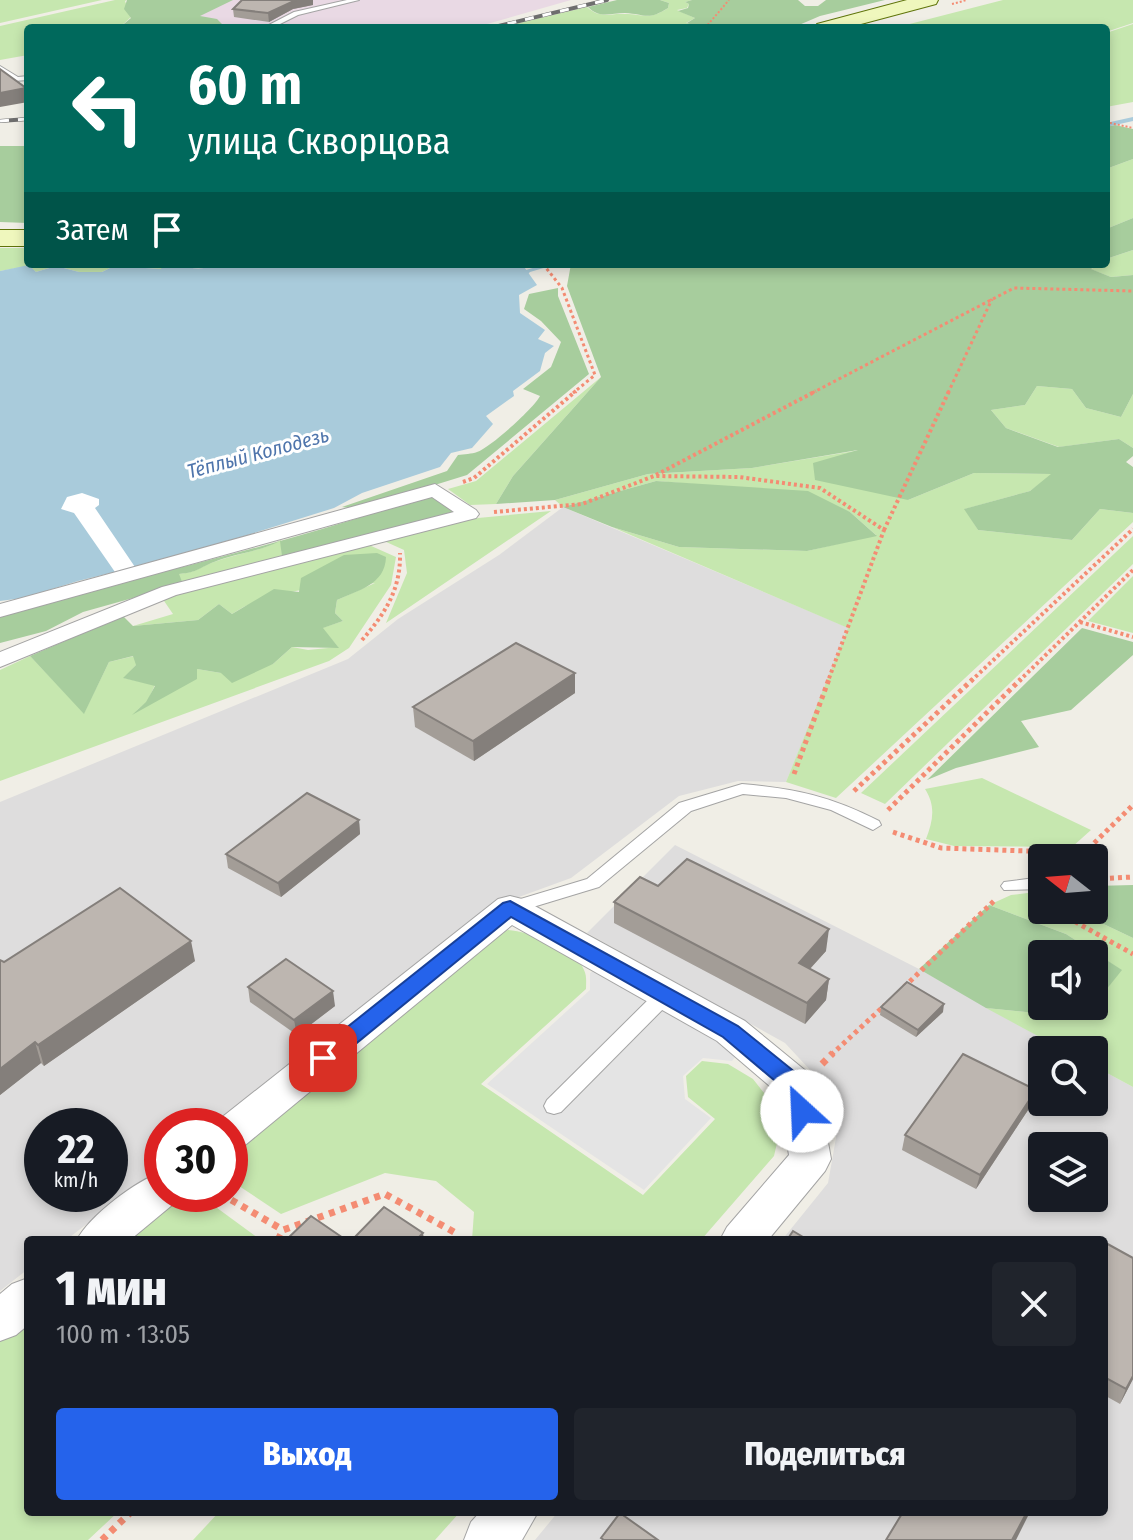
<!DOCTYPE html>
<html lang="ru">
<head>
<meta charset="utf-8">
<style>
	:root { --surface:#171b24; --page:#20242c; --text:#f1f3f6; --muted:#9ea1a6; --accent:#2563eb }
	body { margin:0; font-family:"Fira Sans Condensed",sans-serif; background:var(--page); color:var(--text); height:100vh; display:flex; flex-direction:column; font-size:30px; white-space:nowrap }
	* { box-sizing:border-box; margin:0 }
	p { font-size:26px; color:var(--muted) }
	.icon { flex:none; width:44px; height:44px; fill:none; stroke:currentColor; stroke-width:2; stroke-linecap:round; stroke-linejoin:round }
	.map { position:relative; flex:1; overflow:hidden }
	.drawer { position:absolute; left:24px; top:1236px; width:1084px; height:280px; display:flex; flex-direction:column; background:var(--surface); border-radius:8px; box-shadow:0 4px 12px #0003 }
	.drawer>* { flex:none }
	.guide { position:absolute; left:24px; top:24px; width:1086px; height:244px; border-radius:8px; box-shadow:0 4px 12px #0003; background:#00695c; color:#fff; overflow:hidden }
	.needle { width:52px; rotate:287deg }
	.controls { position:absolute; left:1028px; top:844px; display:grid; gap:16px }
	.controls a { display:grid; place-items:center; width:80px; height:80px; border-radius:8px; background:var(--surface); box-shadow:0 4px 12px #0003; font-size:40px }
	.speed { position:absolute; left:24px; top:1108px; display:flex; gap:16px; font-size:40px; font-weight:700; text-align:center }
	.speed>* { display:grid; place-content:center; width:104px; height:104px; border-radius:50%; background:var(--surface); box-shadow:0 4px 12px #0003; line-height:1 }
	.speed small { font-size:20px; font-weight:400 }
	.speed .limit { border:12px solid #d22; background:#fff; color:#111 }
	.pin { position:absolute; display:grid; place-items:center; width:68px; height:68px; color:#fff; margin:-34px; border-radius:16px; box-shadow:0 4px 12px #0006 }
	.me { position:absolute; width:88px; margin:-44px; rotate:335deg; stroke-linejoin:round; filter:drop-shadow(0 0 6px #0008) }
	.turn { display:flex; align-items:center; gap:28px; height:168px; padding:0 32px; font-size:36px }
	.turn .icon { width:104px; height:104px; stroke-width:2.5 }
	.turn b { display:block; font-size:56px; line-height:68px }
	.then { display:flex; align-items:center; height:76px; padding:0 32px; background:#0003; gap:16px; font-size:30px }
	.round { display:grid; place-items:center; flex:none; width:84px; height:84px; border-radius:8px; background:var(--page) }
	.overview { display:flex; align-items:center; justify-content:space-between; height:136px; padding:0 32px }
	h1 { font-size:48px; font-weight:800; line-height:60px }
	.cta { display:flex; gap:16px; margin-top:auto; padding:16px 32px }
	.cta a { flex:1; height:92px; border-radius:8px; background:var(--accent); color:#fff; font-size:32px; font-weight:800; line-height:92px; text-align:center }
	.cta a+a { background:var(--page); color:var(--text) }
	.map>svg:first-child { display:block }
</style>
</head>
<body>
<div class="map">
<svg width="1133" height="1540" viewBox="0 0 1133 1540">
	<rect width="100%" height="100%" fill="#f0eee6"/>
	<g fill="#dedddd" fill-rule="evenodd">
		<path d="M563,507L849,628L786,782L738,781L679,796L571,878L505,902L214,1126H162V1166L66,1240H28V1269L0,1291V802L348,659L398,619L499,555ZM42,1126H110V1194H42Z"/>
		<path d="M675,845L919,969L1064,1050H1042V1102H1094V1066L1133,1087V1540H535L558,1512H1104V1240H782L828,1183L836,1138L824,1085L785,1043L587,933ZM1042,1146H1094V1198H1042Z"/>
	</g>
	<polygon fill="#e9d9e4" points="226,0 571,0 473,28 171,28"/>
	<g fill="#c6e7af">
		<polygon points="0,0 102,0 0,23"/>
		<polygon points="115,0 127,0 125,1 131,17 119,28 28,28 28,55 0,60 0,26"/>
		<path d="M660,0H692L685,2L689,4L687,8L677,10L695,18L686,23L711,26L499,28L587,7C600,19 609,13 624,14C645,14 648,21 668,8L669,3Z"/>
		<polygon points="1003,0 1133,0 1133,23 1106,32 1106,28 894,28"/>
		<polygon points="1133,24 1133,102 1106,107 1106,33"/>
		<polygon points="1133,159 1133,218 1106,229 1106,169"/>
		<polygon points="0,248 28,248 28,264 180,264 163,265 162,269 114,266 102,272 79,272 56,266 36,272 29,266 0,271"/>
		<polygon points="1133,250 1133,275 1111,277 1090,269 1106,264 1106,259"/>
		<polygon points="601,377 513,476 496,504 470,505 448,489 476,481"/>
		<polygon points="1037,386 1072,389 1086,408 1121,417 1133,394 1133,448 1119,439 1059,447 1006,428 991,410 1025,405"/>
		<polygon points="873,448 908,500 974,473 1053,474 1030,491 965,509 978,530 1072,540 1100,509 1133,513 1133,522 836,798 786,782 848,628 612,527 679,547 807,551 876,535 850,512 742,488 656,481 563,507 555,500 648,474 752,468"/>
		<polygon points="551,511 386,623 407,573 404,550 384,541 478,518"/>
		<polygon points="1133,536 1133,564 885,804 861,793"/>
		<path d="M281,540L282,557L183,584L178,574C198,572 197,568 214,562C237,553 259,552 281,540Z"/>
		<path d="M369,545L396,557L391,585L349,648L329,661L0,781V670L30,656L84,713L109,662L134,656L137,664L124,678L155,685L147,702L136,711L197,669L221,673L273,664L292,647L308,650L338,647L322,628L343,621L335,613L337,600L375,583C329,588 271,587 232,614L219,604L198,620L133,626L173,614L162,598Z"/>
		<polygon points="1133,576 1133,633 1088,621"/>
		<path d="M982,778L1091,830L1072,847L954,846L926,839C933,821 936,806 925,789Z"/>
		<polygon points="1035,892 1042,895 1042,910 1074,910 1133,938 1133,1087 1094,1066 1094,1050 1064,1050 986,1008 1084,1018 1121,970 1066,934 989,905 1011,895"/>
		<path d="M508,930C530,932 576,947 584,970C587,976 586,983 586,989L481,1084L643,1195L715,1119L688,1097L686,1076L702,1061L728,1064L753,1079L772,1103L780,1130L774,1156L701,1240H472L474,1212L436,1181L385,1173L281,1214L230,1180V1149L488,937Z"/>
		<polygon points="175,1194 198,1194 258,1238 257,1240 119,1240"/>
		<polygon points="28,1315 28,1512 118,1512 88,1540 0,1540 0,1339"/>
		<polygon points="219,1512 460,1512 435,1540 193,1540"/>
	</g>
	<g fill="#a7cd9d">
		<polygon points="127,0 233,0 200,16 217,19 226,28 119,28 131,18 124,9"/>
		<path d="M617,0H660L669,3L668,8C648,21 645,14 625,13C610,13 600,19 588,7Z"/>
		<polygon points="692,0 798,0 805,6 818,6 826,0 885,0 820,16 792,28 695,26 687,23 695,18 678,11 688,8 689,4 685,2"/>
		<polygon points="1115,125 1133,129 1133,159 1106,169 1106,127"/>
		<polygon points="0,146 28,146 28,223 0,222"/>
		<polygon points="1133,218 1133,250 1106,259 1106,229"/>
		<polygon points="571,264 1098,264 1091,269 1111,277 1133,275 1133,394 1121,417 1086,408 1072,389 1037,386 1025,405 991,410 1006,428 1058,447 1119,439 1133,448 1133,456 1126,462 1133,467 1133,513 1100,509 1072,540 978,530 964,509 1030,491 1051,474 974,473 908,500 815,480 813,463 858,450 752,468 648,474 555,500 496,504 513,476 601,377 567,286"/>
		<path d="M558,288V296L589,374L467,475L357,509L342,507L447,471L458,455C464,454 472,454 477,452C490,448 534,408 540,396L523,389L551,367L561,342L541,321L524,309L529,294Z"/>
		<polygon points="656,481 808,491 850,512 877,536 807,551 679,547 612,527 563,507"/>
		<path d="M428,495L455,512L282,557L280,541C259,552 236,553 214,562C198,568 199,572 179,574L183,584L83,612L46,631L0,643V613C143,576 288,544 428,495Z"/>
		<path d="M377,553L386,557C385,585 358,590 337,600L335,613L343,621L323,628L339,648L292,647L273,664L232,683L221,673L197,669V679L132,715L146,702L155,686L123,678L136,665L133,656L109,662L84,714L30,656L123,616L133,626L198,620L219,604L232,614L274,589L299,592L301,578L344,555Z"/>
		<polygon points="1082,628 1133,642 1133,655 1071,710 1021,721 1039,747 956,768 927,780"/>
		<polygon points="1133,885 1133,938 1074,910 1094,910 1094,886"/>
		<polygon points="989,905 1066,934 1122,970 1094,1005 1094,954 1042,954 1042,1006 1093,1006 1084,1018 986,1008 919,969"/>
	</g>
	<polygon fill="#e4e4e4" points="610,957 752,1036 732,1061 703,1058 683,1076 685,1099 711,1118 644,1190 487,1084 590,990 590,973"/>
	<path fill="#a9cbdb" d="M180,264C193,269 200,271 216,264H522L537,285L519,295L520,313L545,330L538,339L554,346L545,353L540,371L513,391L514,396L486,416L493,424L472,448L451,453L440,467L362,493L334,508L187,554L78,581L23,598L0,601V271L29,265L36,272L56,266L79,272H102L114,266L161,269L163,265Z"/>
	<polygon fill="#fff" points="82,493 99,499 99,505 95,508 135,567 115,572 74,513 61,509 67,497"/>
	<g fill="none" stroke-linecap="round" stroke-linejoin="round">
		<g fill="#a9cbdb" fill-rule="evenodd">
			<polygon points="1133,117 1133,121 1106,127 1106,123"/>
			<polygon points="546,264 557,264 530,272 522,280 517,279 526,270"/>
		</g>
		<g stroke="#a4a4a4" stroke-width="2">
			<g id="service">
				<polygon points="347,0 359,0 298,15 272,28 263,28 294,12"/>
				<polygon points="0,66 18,77 28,76 28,80 14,81 0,71"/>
				<path d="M742,784C796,789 830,796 879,821L881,825L873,830L831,810L786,798L743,794L691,811L599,887L510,914L504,912L501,908L504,904L587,879L679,803Z"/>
				<polygon points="1042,877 1042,889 1004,890 1001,886 1004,882"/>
				<polygon points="665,988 672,990 674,995 672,1000 561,1112 554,1114 547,1112 544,1106 547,1100 658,990"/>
			</g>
		</g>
		<g stroke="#a4a4a4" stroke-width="2">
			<polygon id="pedestrian" points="435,484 476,510 479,514 476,518 176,595 0,667 0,652 162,587 454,512 432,497 0,617 0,604"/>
		</g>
		<g stroke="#a4a4a4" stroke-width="2">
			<g id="minor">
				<polygon points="510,896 522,899 745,1021 812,1076 818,1087 831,1159 825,1171 768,1240 720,1240 727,1227 789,1155 779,1094 717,1041 512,925 244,1146 230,1150 230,1126 214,1126 216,1122 498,899"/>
				<path d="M162,1172V1194H180L177,1201L130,1240H77C89,1216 137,1180 162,1172Z"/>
				<polygon points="28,1278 28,1325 16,1335 0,1341 0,1294 12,1284"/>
				<polygon points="480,1512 538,1512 522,1540 464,1540 471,1522"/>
			</g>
		</g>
		<g stroke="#5f740a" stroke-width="2">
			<g id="secondary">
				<polygon points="907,0 938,0 936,4 846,28 814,28 817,24"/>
				<rect x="0" y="230" width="28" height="16"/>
			</g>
		</g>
		<g stroke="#f48c73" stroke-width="2" stroke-dasharray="2 2" stroke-linecap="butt">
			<polyline points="952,4 967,0"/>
			<polyline points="705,28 729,0"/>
			<polyline points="1106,122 1133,128"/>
		</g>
		<g stroke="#f48c73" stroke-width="3" stroke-dasharray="3 3" stroke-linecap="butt">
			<polyline points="543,264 562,288 595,375 573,393"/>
			<polyline points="812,393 1014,288 1133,291"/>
			<polyline points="948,393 992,299"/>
		</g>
		<g stroke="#f48c73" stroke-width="4" stroke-dasharray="3 3" stroke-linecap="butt">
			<polyline points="656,475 816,391"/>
			<polyline points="463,482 474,478 576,391"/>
			<polyline points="494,512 582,504 654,476 739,477 820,488 884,530 828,681"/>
			<polyline points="884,530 949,391"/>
			<polyline points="1080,622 1133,637"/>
			<path d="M362,640C385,614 401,589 400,553"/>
			<polyline points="971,681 1133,529"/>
			<polyline points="1019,681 1133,570"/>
		</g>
		<g stroke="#f48c73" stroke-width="5" stroke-dasharray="4 4" stroke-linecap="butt">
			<polyline points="794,774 829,679"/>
			<polyline points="854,791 973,679"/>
			<polyline points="888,810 1021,679"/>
			<polyline points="893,832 941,848 1084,853 1133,805"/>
			<polyline points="1094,879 1133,877"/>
			<polyline points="1054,910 1133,954"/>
			<polyline points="904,987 995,900"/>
			<polyline points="831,1055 885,1005"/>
		</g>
		<g stroke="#f48c73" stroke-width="7" stroke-dasharray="6 6" stroke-linecap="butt">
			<polyline points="822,1064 833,1053"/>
			<polyline points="221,1194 283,1230"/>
			<polyline points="278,1240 283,1230 385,1194 454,1232 452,1240"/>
			<polyline points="102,1540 131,1512"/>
		</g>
		<use href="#service" fill="#fff" fill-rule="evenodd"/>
		<use href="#pedestrian" fill="#fff" fill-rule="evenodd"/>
		<use href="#minor" fill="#fff" fill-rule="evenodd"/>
		<use href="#secondary" fill="#eff7bd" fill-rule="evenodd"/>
		<g stroke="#6e6e6e" stroke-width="4">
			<g id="rail">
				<polyline points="490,28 607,0"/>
				<polyline points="0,121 28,119"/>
			</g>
		</g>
		<use href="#rail" stroke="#fff" stroke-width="3" stroke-dasharray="9" stroke-linecap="butt"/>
	</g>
	<g fill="#a39d97">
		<polygon points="313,5 293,9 269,22 234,17 233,9"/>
		<polygon points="575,673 575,693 474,761 415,727 413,707"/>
		<polygon points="359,820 360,834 281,897 228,868 226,854"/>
		<polygon points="658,886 826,951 810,969 829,979 826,1000 805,1024 614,923 614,902"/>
		<polygon points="0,960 4,962 195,961 44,1066 41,1063 0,1095"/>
		<polygon points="248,987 335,1006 297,1035 250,1002"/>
		<polygon points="881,1007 943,1012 916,1037 880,1015"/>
		<polygon points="1036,1090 1032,1104 976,1189 902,1150 905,1135"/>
		<polygon points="1104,1242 1133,1379 1120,1404 1104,1395"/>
	</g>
	<g fill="#847f7b">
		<polygon points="296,0 313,0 313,5 293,9 269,22 268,13"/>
		<polygon points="26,88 28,102 0,107 0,93"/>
		<polygon points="575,673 575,693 474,761 473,741"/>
		<polygon points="359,820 360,834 281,897 278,883"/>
		<polygon points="829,929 826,951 796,984 799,963"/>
		<polygon points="191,941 195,961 44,1066 38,1045"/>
		<polygon points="829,979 826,1000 805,1024 807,1003"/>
		<polygon points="333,991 335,1006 297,1035 294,1020"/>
		<polygon points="944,1004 943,1012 916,1037 918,1030"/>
		<polygon points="35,1042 41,1063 0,1095 0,1069"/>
		<polygon points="1036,1090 1032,1104 976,1189 980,1175"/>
		<polygon points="423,1233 424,1240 416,1240"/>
		<polygon points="1133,1376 1133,1379 1120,1404 1126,1389"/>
		<polygon points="1027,1512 1030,1512 1016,1540 1012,1540"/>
	</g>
	<g fill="#bdb6b0" stroke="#847f7b" stroke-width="2">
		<polygon points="242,0 296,0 268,13 233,9"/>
		<polygon points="0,69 26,88 0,93"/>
		<polygon points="516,643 575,673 473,741 413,707"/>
		<polygon points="307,793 359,820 278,883 226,854"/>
		<polygon points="687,859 829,929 799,963 829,979 807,1003 614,902 640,877 658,886"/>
		<polygon points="120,888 191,941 38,1045 35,1042 0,1069 0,960 4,962"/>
		<polygon points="286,959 333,991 294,1020 248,987"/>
		<polygon points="907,982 944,1004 918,1030 881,1007"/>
		<polygon points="963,1054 1036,1090 980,1175 905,1135"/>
		<polygon points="384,1207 423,1233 416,1240 352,1240"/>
		<polygon points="311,1216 346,1240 286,1240"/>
		<polygon points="793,1231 808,1240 787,1240"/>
		<polygon points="1104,1242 1133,1258 1133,1376 1126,1389 1104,1377"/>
		<polygon points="903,1512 1027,1512 1012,1540 886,1540"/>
		<polygon points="620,1513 658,1540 604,1540 601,1538"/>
	</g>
	<polygon fill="#2563eb" stroke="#184099" stroke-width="2" points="510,901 738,1026 806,1081 813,1111 810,1118 802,1120 794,1118 787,1091 723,1037 511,917 331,1064 323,1067 316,1064 312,1058 316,1052 503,903"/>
	<g text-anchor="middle" stroke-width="6" stroke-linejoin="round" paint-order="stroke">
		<g font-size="20" font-style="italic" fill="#4f75ac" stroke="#fff">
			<text transform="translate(258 453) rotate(-15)" y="7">Тёплый Колодезь</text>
		</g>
	</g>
</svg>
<div class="controls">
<a><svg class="needle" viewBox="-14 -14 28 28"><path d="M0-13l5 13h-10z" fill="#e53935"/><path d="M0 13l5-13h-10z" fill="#9ea1a6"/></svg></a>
<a><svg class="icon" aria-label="sound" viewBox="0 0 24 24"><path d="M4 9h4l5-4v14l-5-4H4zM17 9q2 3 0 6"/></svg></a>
<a><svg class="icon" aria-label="search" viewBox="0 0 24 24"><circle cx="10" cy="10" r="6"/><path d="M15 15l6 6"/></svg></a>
<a><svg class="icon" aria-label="layers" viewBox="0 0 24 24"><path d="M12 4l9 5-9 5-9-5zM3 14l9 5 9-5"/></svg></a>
</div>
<div class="speed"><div>22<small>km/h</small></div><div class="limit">30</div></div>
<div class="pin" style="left:323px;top:1058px;background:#d93025"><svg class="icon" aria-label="arrive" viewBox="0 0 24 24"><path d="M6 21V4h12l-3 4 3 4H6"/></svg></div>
<svg class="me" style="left:802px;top:1111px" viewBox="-20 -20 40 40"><circle r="19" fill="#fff"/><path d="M0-13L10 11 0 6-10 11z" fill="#2563eb"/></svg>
<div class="guide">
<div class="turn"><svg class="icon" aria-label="left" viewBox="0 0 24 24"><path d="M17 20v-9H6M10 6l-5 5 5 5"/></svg><div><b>60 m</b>улица Скворцова</div></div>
<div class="then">Затем<svg class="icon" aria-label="arrive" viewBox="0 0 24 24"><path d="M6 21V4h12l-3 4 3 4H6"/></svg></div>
</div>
<section class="drawer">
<div class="overview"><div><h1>1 мин</h1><p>100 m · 13:05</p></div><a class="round"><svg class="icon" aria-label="close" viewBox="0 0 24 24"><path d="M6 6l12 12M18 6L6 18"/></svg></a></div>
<div class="cta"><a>Выход</a><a>Поделиться</a></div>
</section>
</div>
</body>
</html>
